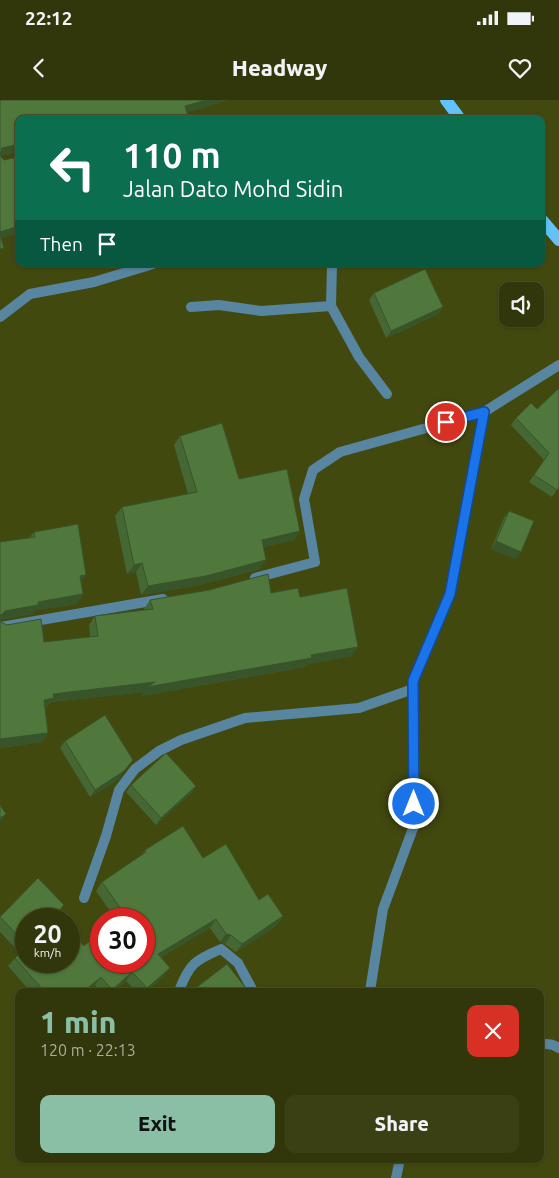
<!DOCTYPE html>
<html lang="en">
<head>
<meta charset="utf-8">
<style>
	:root { --surface:#32370b; --page:#3a3f14; --text:#f1f3f6; --muted:#a8ac9d; --line:#4d512c; --accent:#8abfa5 }
	body { margin:0; font-family:Ubuntu,sans-serif; background:var(--page); color:var(--text); height:100vh; display:flex; flex-direction:column; font-size:19px; white-space:nowrap }
	* { box-sizing:border-box; margin:0 }
	p { font-size:16px; color:var(--muted) }
	.icon { flex:none; width:28px; height:28px; fill:none; stroke:currentColor; stroke-width:2; stroke-linecap:round; stroke-linejoin:round }
	.map { position:relative; flex:1; overflow:hidden }
	.drawer { position:absolute; left:15px; top:888px; width:529px; height:175px; display:flex; flex-direction:column; background:var(--surface); border-radius:10px; box-shadow:0 1px 4px #0004,0 0 0 1px var(--line) }
	.drawer>* { flex:none }
	.hud { position:absolute; left:15px; top:15px; width:530px; height:152px; border-radius:10px; box-shadow:0 1px 4px #0004,0 0 0 1px var(--line); background:#0b6e4f; color:#fff; overflow:hidden }
	.controls { position:absolute; left:499px; top:182px; display:grid; gap:10px }
	.controls a { display:grid; place-items:center; width:45px; height:45px; border-radius:10px; background:var(--surface); box-shadow:0 1px 4px #0004,0 0 0 1px var(--line); font-size:25px }
	.speed { position:absolute; left:15px; top:808px; display:flex; gap:10px; font-size:25px; font-weight:700; text-align:center }
	.speed>* { display:grid; place-content:center; width:65px; height:65px; border-radius:50%; background:var(--surface); box-shadow:0 1px 4px #0004,0 0 0 1px var(--line); line-height:1 }
	.speed small { font-size:12px; font-weight:400 }
	.speed .limit { border:8px solid #d22; background:#fff; color:#111 }
	.pin { position:absolute; display:grid; place-items:center; width:42px; height:42px; color:#fff; margin:-21px; border:2px solid #fff; border-radius:50%; box-shadow:0 1px 5px #0007 }
	.me { position:absolute; width:55px; margin:-28px; rotate:0deg; stroke-linejoin:round; filter:drop-shadow(0 0 4px #0008) }
	.turn { display:flex; align-items:center; gap:18px; height:105px; padding:0 25px; font-size:22px }
	.turn .icon { width:65px; height:65px; stroke-width:2.5 }
	.turn b { display:block; font-size:35px; line-height:42px }
	.then { display:flex; align-items:center; height:48px; padding:0 25px; background:#0003; gap:10px; font-size:19px }
	.round { display:grid; place-items:center; flex:none; width:52px; height:52px; border-radius:10px; background:var(--page) }
	.overview { display:flex; align-items:center; justify-content:space-between; height:85px; padding:0 25px }
	h1 { font-size:30px; font-weight:800; line-height:38px; color:var(--accent) }
	.action { display:flex; gap:10px; margin-top:auto; padding:10px 25px }
	.action a { flex:1; height:58px; border-radius:10px; background:var(--accent); color:#111; font-size:20px; font-weight:800; line-height:58px; text-align:center }
	.action a+a { background:var(--page); color:var(--text) }
	.status { display:flex; justify-content:space-between; align-items:center; height:35px; padding:0 25px; background:var(--surface); direction:ltr }
	.status svg { height:14px; fill:currentColor }
	header { display:flex; justify-content:space-between; align-items:center; height:65px; padding:0 25px; background:var(--surface); font-size:22px; font-weight:800 }
	.map>svg:first-child { display:block }
</style>
</head>
<body>
<div class="status"><b>22:12</b><svg viewBox="0 0 49 12"><path d="M0 12V9h3v3zM5 12V6h3v6zM10 12V3h3v9zM15 12V0h3v12zM26 1h20v11H26zM47 4h2v5h-2z"/></svg></div>
<header><svg class="icon" aria-label="back" viewBox="0 0 24 24"><path d="M15 5l-7 7 7 7"/></svg>Headway<svg class="icon" aria-label="heart" viewBox="0 0 24 24"><path d="M12 20l-8-8c-3-5 5-10 8-4 3-6 11-1 8 4z"/></svg></header>
<div class="map">
<svg width="559" height="1078" viewBox="0 0 559 1078">
	<rect width="100%" height="100%" fill="#42490f"/>
	<g fill="none" stroke-linecap="round" stroke-linejoin="round">
		<g stroke="#5885a0" stroke-width="10">
			<polyline points="332,164 331,206 359,257 387,294"/>
			<polyline points="191,207 219,205 261,211 331,206"/>
			<polyline points="84,798 106,736 119,690 135,669 159,651 181,640 245,618 359,608 413,589"/>
		</g>
		<g stroke="#5885a0" stroke-width="10">
			<polyline points="0,217 30,194 94,182 153,164"/>
			<polyline points="255,478 315,462 304,399 313,370 340,352 484,312 559,265"/>
			<polyline points="0,527 163,499"/>
			<path d="M179,891C189,864 195,860 221,849L238,863L253,891"/>
			<polyline points="370,891 383,809 415,723 413,581 450,494 484,312"/>
			<path d="M540,945C547,943 553,944 559,948"/>
			<polyline points="396,1078 400,1059"/>
		</g>
		<g stroke="#61c3fa" stroke-width="12">
			<polyline points="446,0 460,19"/>
			<polyline points="541,119 559,140"/>
		</g>
	</g>
	<g fill="#456734">
		<polygon points="374,193 443,207 438,214 386,238 369,200"/>
		<polygon points="537,309 559,387 552,397 529,382 544,360 511,325 516,318"/>
		<polygon points="180,336 239,379 300,431 294,440 264,447 260,469 200,485 141,495 136,472 127,474 115,416 122,407 188,394 174,345"/>
		<polygon points="509,411 516,459 491,449 504,418"/>
		<polygon points="34,432 81,483 83,494 77,504 35,510 32,514 0,520 1,522 44,542 90,537 89,525 95,516 144,510 144,509 150,500 271,493 300,497 352,556 308,564 305,567 141,596 144,592 51,602 47,607 45,607 48,633 42,642 0,648 0,442 29,438"/>
		<polygon points="65,641 119,679 90,697 60,648"/>
		<polygon points="131,685 196,686 191,693 156,725 126,692"/>
		<polygon points="145,750 203,758 259,800 283,816 277,825 236,852 225,844 220,842 210,828 161,857 164,876 147,891 136,891 126,881 115,891 100,891 95,885 88,891 30,891 8,866 15,858 20,853 0,832 0,817 64,805 58,814 26,819 26,861 84,846 115,818 96,791 102,782 141,756"/>
	</g>
	<g fill="#38542a">
		<polygon points="207,0 230,0 179,15 185,6"/>
		<polygon points="19,44 19,52 0,56 0,51 2,48"/>
		<polygon points="19,126 19,133 0,139 0,132"/>
		<polygon points="443,207 438,214 386,238 391,231"/>
		<polygon points="300,431 294,440 256,449 262,440"/>
		<polygon points="496,441 521,452 516,459 491,449"/>
		<polygon points="266,460 260,469 200,485 141,495 148,486"/>
		<polygon points="142,463 136,472 127,474 134,465"/>
		<polygon points="86,475 80,484 80,476"/>
		<polygon points="83,494 77,504 35,510 32,514 0,520 0,516 5,511 38,502"/>
		<polygon points="358,547 352,556 308,564 305,567 141,596 144,592 51,602 47,607 37,609 44,600 53,594 311,555"/>
		<polygon points="48,633 42,642 0,648 0,639"/>
		<polygon points="133,660 119,679 90,697 95,690"/>
		<polygon points="196,686 191,693 156,725 161,718"/>
		<polygon points="6,714 0,722 0,718"/>
		<polygon points="64,805 58,814 53,819 56,814"/>
		<polygon points="283,816 277,825 236,852 242,844"/>
		<polygon points="216,819 210,828 152,862 158,854"/>
		<polygon points="226,834 231,835 225,844 220,842"/>
		<polygon points="170,868 164,876 147,891 145,891 147,888"/>
		<polygon points="132,872 126,881 115,891 112,891"/>
		<polygon points="101,877 95,885 88,891 84,891"/>
	</g>
	<g fill="#50783c" stroke="#38542a">
		<polygon points="0,0 207,0 185,6 189,19 19,19 19,44 2,48 0,54"/>
		<polygon points="0,56 4,60 19,57 19,126 0,132"/>
		<polygon points="0,135 4,148 0,149"/>
		<polygon points="425,169 443,207 391,231 374,193"/>
		<polygon points="559,288 559,387 557,390 534,375 549,353 516,318 531,303 537,309"/>
		<polygon points="222,323 239,379 287,369 300,431 262,440 266,460 206,476 148,486 142,463 134,465 122,407 197,392 180,336"/>
		<polygon points="509,411 534,421 521,452 496,441"/>
		<polygon points="78,424 86,475 80,476 83,494 38,502 38,505 5,511 0,516 0,442 35,437 34,432"/>
		<polygon points="268,474 271,493 298,488 300,497 347,488 358,547 311,555 312,558 147,587 155,582 53,594 54,598 44,600 48,633 0,639 0,517 1,522 7,525 41,519 44,542 98,536 95,516 153,509 150,500 209,490"/>
		<polygon points="105,615 133,660 124,671 95,690 65,641"/>
		<polygon points="166,653 196,686 161,718 131,685"/>
		<polygon points="0,705 6,714 0,718"/>
		<polygon points="183,726 203,758 226,744 259,800 268,794 283,816 242,844 231,835 226,834 216,819 158,854 170,868 147,888 132,872 112,890 101,877 84,891 44,891 15,858 26,847 26,861 69,861 69,829 84,846 101,831 101,861 144,861 144,819 114,819 123,812 102,782 146,752 145,750"/>
		<polygon points="38,778 64,805 56,814 60,819 26,819 26,844 0,817"/>
		<polygon points="227,864 248,891 192,891"/>
	</g>
	<g fill="none" stroke-linecap="round" stroke-linejoin="round">
		<g stroke="#114b97" stroke-width="12">
			<polyline id="route" points="414,704 413,581 450,494 484,312 446,322"/>
		</g>
		<use href="#route" stroke="#1a73e8" stroke-width="9"/>
	</g>
</svg>
<div class="controls">
<a><svg class="icon" aria-label="sound" viewBox="0 0 24 24"><path d="M4 9h4l5-4v14l-5-4H4zM17 9q2 3 0 6"/></svg></a>
</div>
<div class="speed"><div>20<small>km/h</small></div><div class="limit">30</div></div>
<div class="pin" style="left:446px;top:322px;background:#d93025"><svg class="icon" aria-label="arrive" viewBox="0 0 24 24"><path d="M6 21V4h12l-3 4 3 4H6"/></svg></div>
<svg class="me" style="left:414px;top:704px" viewBox="-20 -20 40 40"><circle r="17" fill="#1a73e8" stroke="#fff" stroke-width="3"/><path d="M0-11L8 9 0 5-8 9z" fill="#fff"/></svg>
<div class="hud">
<div class="turn"><svg class="icon" aria-label="left" viewBox="0 0 24 24"><path d="M17 20v-9H6M10 6l-5 5 5 5"/></svg><div><b>110 m</b>Jalan Dato Mohd Sidin</div></div>
<div class="then">Then<svg class="icon" aria-label="arrive" viewBox="0 0 24 24"><path d="M6 21V4h12l-3 4 3 4H6"/></svg></div>
</div>
<section class="drawer">
<div class="overview"><div><h1>1 min</h1><p>120 m · 22:13</p></div><a class="round" style="background:#d93025;color:#fff"><svg class="icon" aria-label="close" viewBox="0 0 24 24"><path d="M6 6l12 12M18 6L6 18"/></svg></a></div>
<div class="action"><a>Exit</a><a>Share</a></div>
</section>
</div>
</body>
</html>
